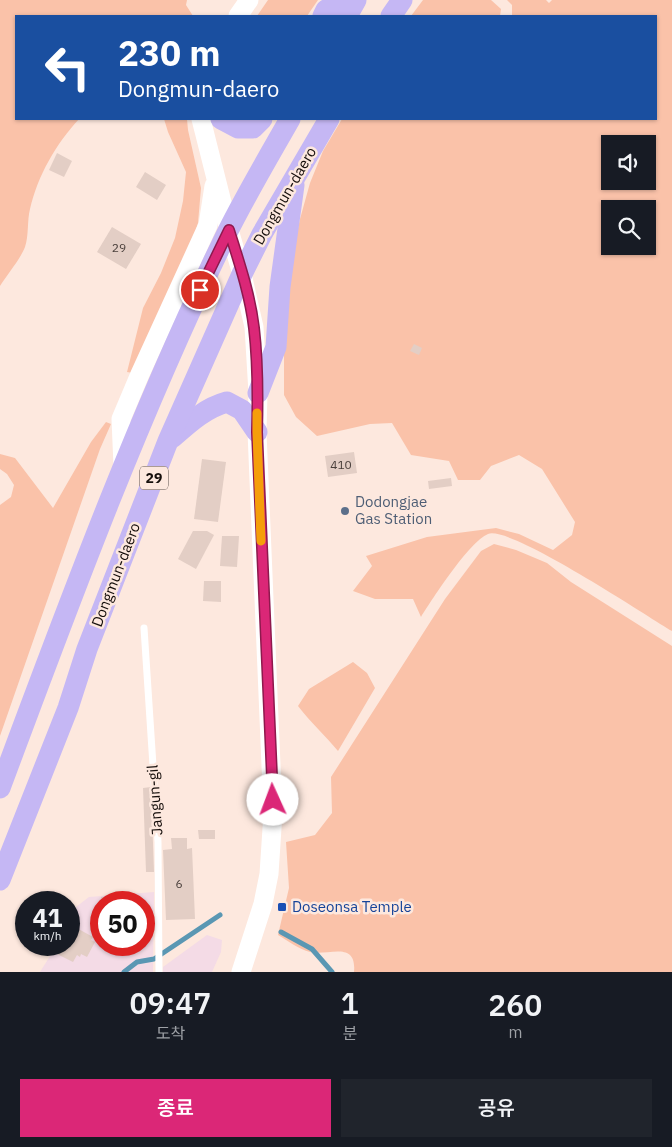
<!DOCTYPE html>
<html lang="ko">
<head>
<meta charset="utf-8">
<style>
	:root { --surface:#171b24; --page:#20242c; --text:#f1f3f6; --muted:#9ea1a6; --accent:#db2777 }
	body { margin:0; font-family:"IBM Plex Sans","Noto Sans KR",sans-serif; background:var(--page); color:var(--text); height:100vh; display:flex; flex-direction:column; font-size:19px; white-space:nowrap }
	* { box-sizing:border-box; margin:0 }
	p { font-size:16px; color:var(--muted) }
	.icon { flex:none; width:28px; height:28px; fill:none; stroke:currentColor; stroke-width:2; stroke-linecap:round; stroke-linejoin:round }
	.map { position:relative; height:972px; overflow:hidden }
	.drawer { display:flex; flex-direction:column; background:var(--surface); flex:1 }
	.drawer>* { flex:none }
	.banner { position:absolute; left:15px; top:15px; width:642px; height:105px; border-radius:0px; box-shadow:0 1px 4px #0004; background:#1a4fa0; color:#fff; overflow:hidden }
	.tools { position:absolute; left:601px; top:135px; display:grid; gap:10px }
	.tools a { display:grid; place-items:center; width:55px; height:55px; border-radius:0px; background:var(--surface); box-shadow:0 1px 4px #0004; font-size:25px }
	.speed { position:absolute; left:15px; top:891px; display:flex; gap:10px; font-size:25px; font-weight:700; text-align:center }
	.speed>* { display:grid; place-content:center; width:65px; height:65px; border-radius:50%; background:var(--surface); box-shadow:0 1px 4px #0004; line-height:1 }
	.speed small { font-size:12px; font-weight:400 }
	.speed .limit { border:8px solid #d22; background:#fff; color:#111 }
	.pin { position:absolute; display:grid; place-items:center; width:42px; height:42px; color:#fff; margin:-21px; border:2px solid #fff; border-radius:50%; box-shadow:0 1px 5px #0007 }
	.me { position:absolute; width:55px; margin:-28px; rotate:358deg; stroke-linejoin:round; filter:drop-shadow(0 0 4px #0008) }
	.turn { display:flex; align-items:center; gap:18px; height:105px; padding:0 20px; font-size:22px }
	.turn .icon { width:65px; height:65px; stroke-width:2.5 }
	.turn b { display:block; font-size:35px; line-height:42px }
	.eta { display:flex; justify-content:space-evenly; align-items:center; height:85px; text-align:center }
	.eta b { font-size:30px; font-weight:600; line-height:35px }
	.primary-button { display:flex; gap:10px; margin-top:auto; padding:10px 20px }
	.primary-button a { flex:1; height:58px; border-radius:0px; background:var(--accent); color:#fff; font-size:20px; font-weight:600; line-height:58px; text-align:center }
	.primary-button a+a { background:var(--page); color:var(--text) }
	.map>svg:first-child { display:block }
</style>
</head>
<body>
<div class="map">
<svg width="672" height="972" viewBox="0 0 672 972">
	<rect width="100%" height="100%" fill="#fde8de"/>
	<g fill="#f4dbe6" fill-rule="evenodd">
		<path d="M154,892L153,972H40L57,945H69V925L76,907L89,897ZM101,902H144V945H101Z"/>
		<polygon points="207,935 222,940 221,952 212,972 163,972 163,967"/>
	</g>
	<g fill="#fac2a9" fill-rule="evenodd">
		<path d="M0,0H187L186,5L193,16H16V119H79C56,144 38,175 30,209C27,221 29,235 25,247C21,258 7,275 0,286Z"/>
		<polygon points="268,0 318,0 307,16 257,16"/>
		<polygon points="423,0 491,0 501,9 500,16 411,16"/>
		<path d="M507,0H546L549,3L552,0H672V631C645,615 510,525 488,534C469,542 433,598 421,617L413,599H375L353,591L372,566L366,556L427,537L496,528L519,534L553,550L572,535L575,522L542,469L519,455L491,466L480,480H458L449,461L411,455L392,423L370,424L317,436L296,417L284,395V294L300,219L310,183L323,151L342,119H656V16H512V5ZM610,144H648V181H610ZM610,209H648V246H610Z"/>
		<polygon points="164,119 187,119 188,130 201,188 198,223 191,246 133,373 127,372 143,308 161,273 175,238 183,201 186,172 168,132"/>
		<polygon points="106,422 111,424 100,449 0,736 0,505 11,497 14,485 7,474 0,469 0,454 15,458 53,508 91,442"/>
		<path d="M494,544L516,550L547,563L571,582L672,646V972H354C357,940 328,956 310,952C299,949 288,941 278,935L289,888L286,842L315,835L332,813L331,777L445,599L481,551Z"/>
		<path d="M353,662L367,673L375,688L338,751C325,735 310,722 298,706L309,689Z"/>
	</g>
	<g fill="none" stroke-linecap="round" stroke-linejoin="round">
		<g stroke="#5a97b3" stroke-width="5">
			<polyline points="281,932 312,949 332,972"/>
			<polyline points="124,972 137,962 154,959 220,915"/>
		</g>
	</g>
	<g fill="#e3cec5">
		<polygon points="57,153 72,161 64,177 49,170"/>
		<polygon points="145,172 166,185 157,200 136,187"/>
		<polygon points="112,227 141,244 126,269 97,252"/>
		<polygon points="414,344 422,348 419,355 410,351"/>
		<polygon points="354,452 357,473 328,477 325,456"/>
		<polygon points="202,459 226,462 218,522 194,519"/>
		<polygon points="451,478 452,486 429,489 428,481"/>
		<polygon points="193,531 207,531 214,535 196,569 178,559"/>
		<polygon points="222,536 239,536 237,567 220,566"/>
		<polygon points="204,581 221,581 221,602 203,601"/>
		<polygon points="151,787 154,872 146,872 143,788"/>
		<polygon points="198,830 215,830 215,839 199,839"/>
		<polygon points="171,838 187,838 187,849 192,848 195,919 166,920 163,850 172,849"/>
		<polygon points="139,896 139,902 102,902 101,897"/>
		<polygon points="73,926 93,937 91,940 95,942 87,957 81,954 80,957 77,955 73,962 57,954 62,945 69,945 69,932"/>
	</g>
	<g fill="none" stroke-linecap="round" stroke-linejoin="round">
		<polyline stroke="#fff" stroke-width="7" points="144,628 158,842 159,972"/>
		<g stroke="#fff" stroke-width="19">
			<polyline points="238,16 249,0"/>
			<polyline points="201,119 229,230 242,274 254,327 258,393 257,432 273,813 269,874 263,904 241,972"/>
			<polyline points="123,466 121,419 140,374 208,225 214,186"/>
		</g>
		<g stroke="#c5b7f4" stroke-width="21">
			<polyline points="323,16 326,10 341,0"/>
			<polyline points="347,16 356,0"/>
			<polyline points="391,16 402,0"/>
			<polyline points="221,119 238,128 253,128 262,119"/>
			<polyline points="258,393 276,347 280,287 294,185"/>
			<path d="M172,438C189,423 205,408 227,402L242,410L257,432"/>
			<path d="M0,788C70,600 140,411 228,231C247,193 269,156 290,119"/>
			<polyline points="0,880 68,708 87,649 168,441 242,274 262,234 329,119"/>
		</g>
	</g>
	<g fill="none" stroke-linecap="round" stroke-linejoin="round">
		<g stroke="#8e194d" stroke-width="12">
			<path id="route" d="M200,290L229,230C239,262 250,294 254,328C258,362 258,397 257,432L273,800"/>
		</g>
		<use href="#route" stroke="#db2777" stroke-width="9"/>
		<polyline stroke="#f59e0b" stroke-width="9" points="257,413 257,432 261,541"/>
	</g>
	<circle fill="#5c6f8a" stroke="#fde8de" stroke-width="2" cx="345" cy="511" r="5"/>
	<rect fill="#1a4fb4" stroke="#fde8de" stroke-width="2" x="277" y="902" width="10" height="10" rx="2.5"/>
	<g text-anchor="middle" stroke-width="5" stroke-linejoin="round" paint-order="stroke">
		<g font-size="12" fill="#483e3a">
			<text x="119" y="252">29</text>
			<text x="341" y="469">410</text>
			<text x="179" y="888">6</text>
		</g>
		<rect fill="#fde8de" stroke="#5b4f4a" stroke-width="1" x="140" y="466.5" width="28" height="23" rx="4"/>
		<g font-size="14" font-weight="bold" fill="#150e0b">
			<text x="154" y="483">29</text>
		</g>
		<g font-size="15" fill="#150e0b" stroke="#fde8de">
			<text transform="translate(285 196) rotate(-60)" y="5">Dongmun-daero</text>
			<text transform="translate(116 575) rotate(-69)" y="5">Dongmun-daero</text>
			<text transform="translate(155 800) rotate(-94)" y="5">Jangun-gil</text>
		</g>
		<g font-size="15" fill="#4e5e75" stroke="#fde8de" text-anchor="start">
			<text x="355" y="507">Dodongjae<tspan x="355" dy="17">Gas Station</tspan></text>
		</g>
		<g font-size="15" fill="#164399" stroke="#fde8de" text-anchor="start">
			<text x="292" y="912">Doseonsa Temple</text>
		</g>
	</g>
</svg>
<div class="tools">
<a><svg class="icon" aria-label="sound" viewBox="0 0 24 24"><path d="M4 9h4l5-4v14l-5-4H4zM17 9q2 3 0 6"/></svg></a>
<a><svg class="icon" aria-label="search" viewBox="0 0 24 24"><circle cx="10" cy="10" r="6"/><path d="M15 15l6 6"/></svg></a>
</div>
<div class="speed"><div>41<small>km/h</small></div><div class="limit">50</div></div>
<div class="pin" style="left:200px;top:290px;background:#d93025"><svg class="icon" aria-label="arrive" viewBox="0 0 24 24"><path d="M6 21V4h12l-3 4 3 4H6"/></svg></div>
<svg class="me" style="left:273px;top:800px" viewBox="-20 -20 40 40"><circle r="19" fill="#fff"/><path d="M0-13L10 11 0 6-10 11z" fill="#db2777"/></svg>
<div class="banner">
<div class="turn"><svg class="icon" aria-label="left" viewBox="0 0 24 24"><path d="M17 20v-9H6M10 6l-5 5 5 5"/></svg><div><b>230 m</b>Dongmun-daero</div></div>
</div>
</div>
<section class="drawer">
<div class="eta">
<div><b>09:47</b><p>도착</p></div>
<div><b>1</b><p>분</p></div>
<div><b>260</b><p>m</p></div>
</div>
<div class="primary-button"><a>종료</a><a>공유</a></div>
</section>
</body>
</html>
